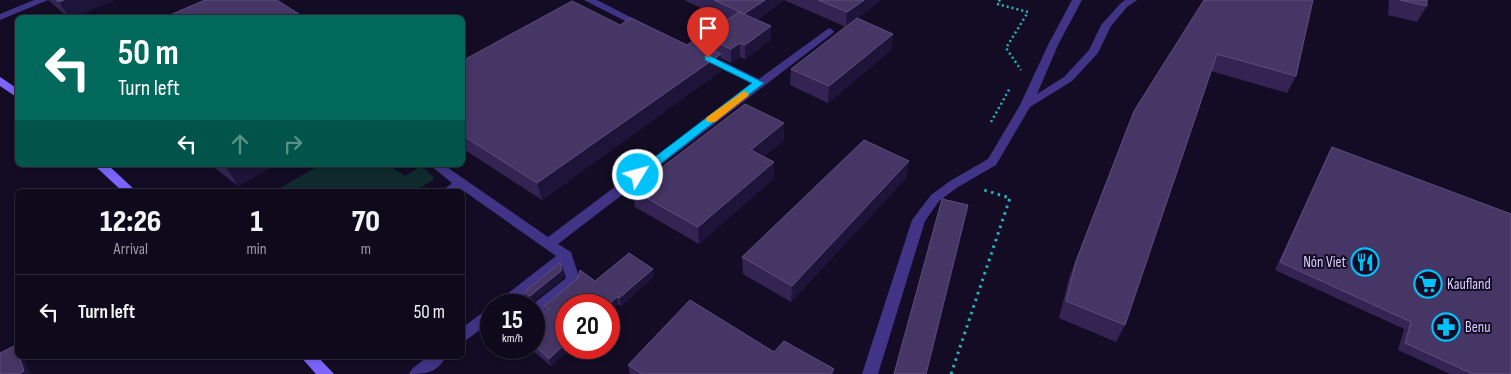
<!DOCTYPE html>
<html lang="en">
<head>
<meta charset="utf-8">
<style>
	:root { --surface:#0e091b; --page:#171224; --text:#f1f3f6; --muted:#9b9aa3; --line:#2e2a3a }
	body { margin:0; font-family:"Sofia Sans Condensed",sans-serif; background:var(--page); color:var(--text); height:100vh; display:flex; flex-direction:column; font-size:19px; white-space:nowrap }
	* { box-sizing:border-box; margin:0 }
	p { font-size:16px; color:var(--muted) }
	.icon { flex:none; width:28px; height:28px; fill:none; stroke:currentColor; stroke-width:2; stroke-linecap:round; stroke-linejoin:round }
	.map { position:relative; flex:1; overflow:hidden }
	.drawer { position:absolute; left:15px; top:189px; width:450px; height:170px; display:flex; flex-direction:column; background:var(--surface); border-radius:8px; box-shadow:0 2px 8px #0003,0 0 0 1px var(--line) }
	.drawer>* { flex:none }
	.top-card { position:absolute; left:15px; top:15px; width:450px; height:152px; border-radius:8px; box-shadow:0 2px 8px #0003,0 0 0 1px var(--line); background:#00695c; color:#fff; overflow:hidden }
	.speed { position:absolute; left:480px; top:294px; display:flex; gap:10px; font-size:25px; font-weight:700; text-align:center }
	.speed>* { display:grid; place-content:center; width:65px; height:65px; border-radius:50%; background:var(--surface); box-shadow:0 2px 8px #0003,0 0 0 1px var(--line); line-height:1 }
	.speed small { font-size:12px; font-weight:400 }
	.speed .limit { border:8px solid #d22; background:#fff; color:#111 }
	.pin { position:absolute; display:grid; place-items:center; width:42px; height:42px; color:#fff; margin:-51px -21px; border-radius:50% 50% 50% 0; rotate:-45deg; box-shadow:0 0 5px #0007 }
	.pin .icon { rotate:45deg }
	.me { position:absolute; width:55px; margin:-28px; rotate:53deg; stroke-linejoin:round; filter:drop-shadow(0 0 4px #0008) }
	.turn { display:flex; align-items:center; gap:18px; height:105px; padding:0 20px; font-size:22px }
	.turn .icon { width:65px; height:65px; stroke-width:2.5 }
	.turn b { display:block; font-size:35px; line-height:42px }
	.lanes { display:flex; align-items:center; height:48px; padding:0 20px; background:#0003; justify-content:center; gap:25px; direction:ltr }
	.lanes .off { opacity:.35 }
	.eta { display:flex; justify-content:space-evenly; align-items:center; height:85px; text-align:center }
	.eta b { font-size:30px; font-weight:800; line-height:35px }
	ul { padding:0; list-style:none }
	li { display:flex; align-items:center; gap:15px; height:75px; padding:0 20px; border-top:1px solid var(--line) }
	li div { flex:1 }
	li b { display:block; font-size:19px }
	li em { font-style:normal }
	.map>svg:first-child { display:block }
</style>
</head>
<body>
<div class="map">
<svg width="1511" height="374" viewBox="0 0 1511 374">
	<rect width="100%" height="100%" fill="#130c24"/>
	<polygon fill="#0f2b2e" points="320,165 389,165 405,176 421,166 433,176 433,180 415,191 275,191"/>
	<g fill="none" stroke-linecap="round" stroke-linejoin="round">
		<g stroke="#25b3bc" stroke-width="2.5" stroke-dasharray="2 3" stroke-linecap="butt">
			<polyline points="1000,0 997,4 1028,12 1006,48 1021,70"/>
			<polyline points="991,122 1010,88"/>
		</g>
		<polyline stroke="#25b3bc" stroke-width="3" stroke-dasharray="2.5 4.5" stroke-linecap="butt" points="951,374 1010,198 984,190"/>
		<g fill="#413486" fill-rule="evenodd">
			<polygon points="34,0 48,0 0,20 0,14"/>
			<polygon points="584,0 597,0 648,26 643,29 639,28"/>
			<polygon points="1072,0 1082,0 1058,45 1037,94 1064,77 1089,50 1101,25 1121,3 1125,0 1137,0 1127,7 1111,26 1098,53 1072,81 1030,107 996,165 958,187 939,201 925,221 878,374 862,374 912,220 931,195 950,181 988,159 1020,105 1048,45"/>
			<polygon points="829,28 834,31 833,33 558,244 571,252 580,280 578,284 539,316 534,318 532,305 566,278 562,266 513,305 496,305 498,301 556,256 461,189 457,191 442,191 452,183 430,165 444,165 548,237 752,84 702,59 701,57 702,55 710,55 759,79"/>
			<polygon points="491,308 491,322 462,343 462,328 486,310"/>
			<path d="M428,356H446C438,373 425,374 409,374L412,369Z"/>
		</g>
		<g fill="#7c66ff" fill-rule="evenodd">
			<polygon points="0,77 18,89 18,98 0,86"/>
			<polygon points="94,165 108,165 136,191 122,191"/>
			<polygon points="300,356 317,356 334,374 316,374"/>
		</g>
	</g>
	<g fill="#332453">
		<polygon points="48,0 115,0 71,18 69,18"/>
		<polygon points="684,0 881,0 846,27 784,0 757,20 771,40 745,59 740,57 731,63 721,58 721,71 542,200 462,148 462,61 620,25 687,45 704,46 703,36 727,20"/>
		<polygon points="1204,0 1296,76 1287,93 1211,71 1125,325 1116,342 1059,318 1069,278 1134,111"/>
		<polygon points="1389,0 1427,0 1427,6 1417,22 1388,15"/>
		<polygon points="893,34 891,50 828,103 790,85 791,69"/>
		<polygon points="784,140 763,157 774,162 773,179 699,244 635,207 632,190"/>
		<polygon points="1332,147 1511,374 1450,374 1398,350 1404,329 1275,270 1328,154"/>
		<polygon points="909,161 906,178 791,302 743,274 742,257"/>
		<polygon points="211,165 275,165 238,186"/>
		<polygon points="653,269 654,276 621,306 618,304 566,348 571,348 551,366 530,348 534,348 534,321 545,312 544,306 578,278 595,281"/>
		<polygon points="562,270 564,277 532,303 526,299 524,292"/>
		<polygon points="774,352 834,369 833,374 630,374 628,365"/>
	</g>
	<g fill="#1e1338">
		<polygon points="64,0 115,0 71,18 69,18 59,2"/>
		<polygon points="765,0 784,0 745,28 744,14"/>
		<polygon points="864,0 881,0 846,27 847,12"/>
		<polygon points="771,26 771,40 745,59 745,45"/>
		<polygon points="893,34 891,50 828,103 829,86"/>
		<polygon points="740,43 740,57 731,63 731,49"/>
		<polygon points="721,54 721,71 542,200 537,183"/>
		<polygon points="784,123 784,140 751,167 751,150"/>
		<polygon points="909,161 906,178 791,302 792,286"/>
		<polygon points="774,162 773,179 699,244 698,227"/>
		<polygon points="229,165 275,165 238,186 226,167"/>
		<polygon points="653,269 654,276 621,306 619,298"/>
		<polygon points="562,270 564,277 532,303 530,296"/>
		<polygon points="617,297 618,304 609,312 609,305 608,305"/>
		<polygon points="566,343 566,348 571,348 551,366 549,359"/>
		<polygon points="19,356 24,356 30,374 19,374"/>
	</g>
	<g fill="#453665" stroke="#5c4e7e">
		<polygon points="56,0 64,0 59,2"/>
		<polygon points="205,0 277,0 305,18 163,18"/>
		<polygon points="714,0 765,0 744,14"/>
		<polygon points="818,0 864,0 847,12"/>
		<polygon points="1204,0 1313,0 1296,76 1217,54 1125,325 1066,301 1076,261 1134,111"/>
		<polygon points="1400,0 1427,0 1427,6"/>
		<polygon points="572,1 620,25 631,18 687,45 693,41 721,54 537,183 462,135 462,61"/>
		<polygon points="739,12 771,26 745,45 740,43 731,49 703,36"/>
		<polygon points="857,18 893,34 829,86 791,69"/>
		<polygon points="745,104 784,123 751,150 774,162 698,227 632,190"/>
		<polygon points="864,140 909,161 792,286 742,257"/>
		<polygon points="1332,147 1511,214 1511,374 1473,374 1405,343 1411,322 1280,262"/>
		<polygon points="942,199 968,205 926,374 894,374"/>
		<polygon points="629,253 653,269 619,298 617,297 608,305 566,305 566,343 549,359 534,345 534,321 548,309 544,306 578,278 580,270 595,281"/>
		<polygon points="560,263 562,270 530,296 524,292"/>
		<polygon points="690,300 774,352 784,341 834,369 830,374 642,374 628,365"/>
		<polygon points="16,345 18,350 18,356 19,356 24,371 19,374 0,374 0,353"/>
	</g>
	<polygon fill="#00c2fa" stroke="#007ea2" points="708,55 764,83 642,178 634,178 632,175 634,173 752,83 705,60 705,56"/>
	<polygon fill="#f59e0b" points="744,91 749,94 748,96 715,122 707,122 706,120 707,117"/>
	<defs>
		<g id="restaurant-ring" transform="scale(1.4375)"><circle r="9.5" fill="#130c24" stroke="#00c2fa" stroke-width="1.5"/><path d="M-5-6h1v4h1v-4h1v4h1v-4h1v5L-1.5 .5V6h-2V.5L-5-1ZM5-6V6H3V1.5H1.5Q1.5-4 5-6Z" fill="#00c2fa"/></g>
		<g id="supermarket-ring" transform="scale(1.4375)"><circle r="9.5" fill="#130c24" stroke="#00c2fa" stroke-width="1.5"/><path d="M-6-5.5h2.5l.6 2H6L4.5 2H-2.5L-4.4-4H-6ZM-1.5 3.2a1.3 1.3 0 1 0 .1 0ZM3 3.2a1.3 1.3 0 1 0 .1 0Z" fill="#00c2fa"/></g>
		<g id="pharmacy-ring" transform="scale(1.4375)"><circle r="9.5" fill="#130c24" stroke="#00c2fa" stroke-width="1.5"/><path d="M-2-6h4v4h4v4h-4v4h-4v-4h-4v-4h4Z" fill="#00c2fa"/></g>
	</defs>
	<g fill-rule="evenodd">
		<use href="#restaurant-ring" x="1365" y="262"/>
		<use href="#supermarket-ring" x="1428" y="284"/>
		<use href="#pharmacy-ring" x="1446" y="327"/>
	</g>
	<g text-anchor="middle" stroke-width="4" stroke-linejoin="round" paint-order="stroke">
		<g font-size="15" fill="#dacfff" stroke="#130c24" text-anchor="start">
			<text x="1346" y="267" text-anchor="end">Nón Viet</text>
			<text x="1447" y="289">Kaufland</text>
			<text x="1465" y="332">Benu</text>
		</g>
	</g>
</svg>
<div class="speed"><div>15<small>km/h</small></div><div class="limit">20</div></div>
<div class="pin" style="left:708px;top:58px;background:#d93025"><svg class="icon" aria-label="arrive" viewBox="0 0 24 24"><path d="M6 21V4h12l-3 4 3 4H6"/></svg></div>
<svg class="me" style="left:638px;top:175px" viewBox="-20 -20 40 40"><circle r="17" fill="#00c2fa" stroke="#fff" stroke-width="3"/><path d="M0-11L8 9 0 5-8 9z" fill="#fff"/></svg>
<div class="top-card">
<div class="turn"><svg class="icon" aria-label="left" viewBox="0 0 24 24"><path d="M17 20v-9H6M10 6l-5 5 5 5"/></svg><div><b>50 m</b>Turn left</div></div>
<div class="lanes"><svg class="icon" aria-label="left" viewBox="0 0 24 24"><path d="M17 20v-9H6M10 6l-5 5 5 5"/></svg><svg class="icon off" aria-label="ahead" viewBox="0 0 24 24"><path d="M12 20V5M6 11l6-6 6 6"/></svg><svg class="icon off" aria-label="right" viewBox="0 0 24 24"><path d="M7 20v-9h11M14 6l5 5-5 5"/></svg></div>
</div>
<section class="drawer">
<div class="eta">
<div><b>12:26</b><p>Arrival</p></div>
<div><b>1</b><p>min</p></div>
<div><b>70</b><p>m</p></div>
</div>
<ul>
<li><svg class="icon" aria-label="left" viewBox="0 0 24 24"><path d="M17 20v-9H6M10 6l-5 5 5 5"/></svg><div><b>Turn left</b></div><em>50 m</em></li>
</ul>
</section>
</div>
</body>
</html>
